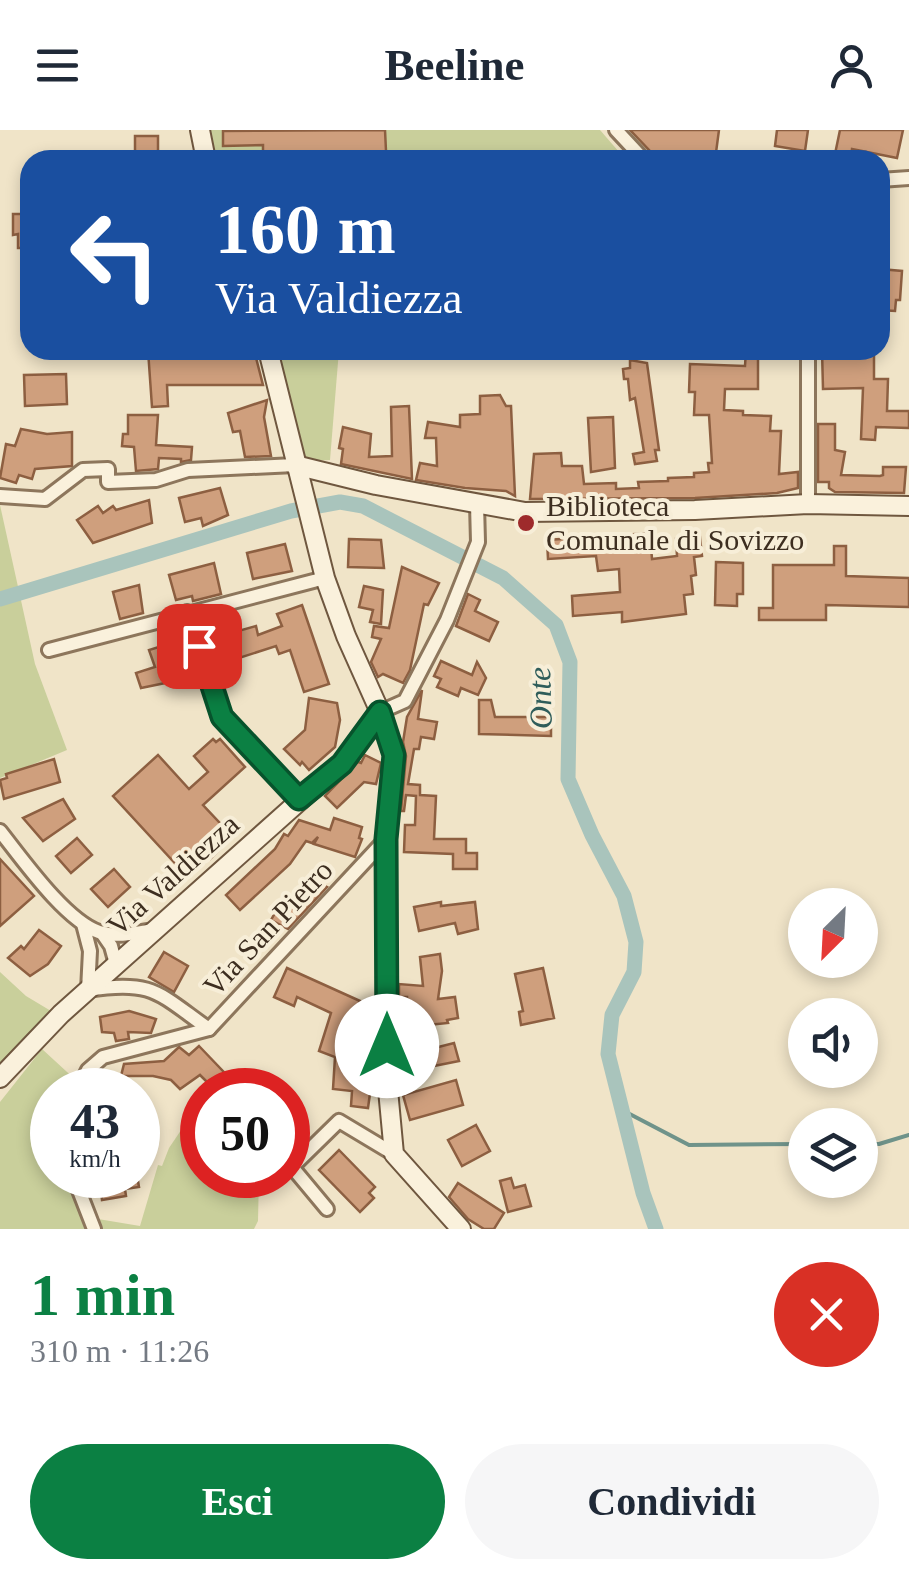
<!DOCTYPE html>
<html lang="it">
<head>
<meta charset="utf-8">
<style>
	:root { --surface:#fff; --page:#f6f6f7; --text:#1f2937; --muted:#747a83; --accent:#0b8043 }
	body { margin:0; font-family:"Times New Roman",serif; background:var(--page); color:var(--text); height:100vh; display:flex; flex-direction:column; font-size:38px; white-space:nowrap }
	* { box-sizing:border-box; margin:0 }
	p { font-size:32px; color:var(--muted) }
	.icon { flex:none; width:55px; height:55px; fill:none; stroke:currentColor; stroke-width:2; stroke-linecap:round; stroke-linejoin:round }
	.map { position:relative; height:1099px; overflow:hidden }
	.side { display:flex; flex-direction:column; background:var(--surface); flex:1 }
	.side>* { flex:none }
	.guide { position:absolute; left:20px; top:20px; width:870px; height:210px; border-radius:30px; box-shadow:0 5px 15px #0003; background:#1a4fa0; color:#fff; overflow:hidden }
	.needle { width:65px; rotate:204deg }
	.fabs { position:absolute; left:788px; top:758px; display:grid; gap:20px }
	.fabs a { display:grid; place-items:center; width:90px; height:90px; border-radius:50%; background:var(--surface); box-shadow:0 5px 15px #0003; font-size:50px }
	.speed { position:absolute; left:30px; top:938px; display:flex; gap:20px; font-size:50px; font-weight:700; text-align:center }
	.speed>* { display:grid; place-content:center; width:130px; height:130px; border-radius:50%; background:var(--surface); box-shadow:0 5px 15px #0003; line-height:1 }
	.speed small { font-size:25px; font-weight:400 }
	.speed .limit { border:15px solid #d22; background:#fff; color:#111 }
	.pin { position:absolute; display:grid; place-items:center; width:85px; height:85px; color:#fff; margin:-42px; border-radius:20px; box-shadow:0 5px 15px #0006 }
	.me { position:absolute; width:110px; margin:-55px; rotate:0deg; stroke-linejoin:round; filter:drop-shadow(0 0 8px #0008) }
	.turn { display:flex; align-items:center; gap:35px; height:210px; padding:0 30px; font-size:45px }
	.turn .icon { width:130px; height:130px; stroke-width:2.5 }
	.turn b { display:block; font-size:70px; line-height:85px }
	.round { display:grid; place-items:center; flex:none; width:105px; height:105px; border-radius:52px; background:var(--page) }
	.overview { display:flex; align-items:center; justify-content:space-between; height:170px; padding:0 30px }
	h1 { font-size:60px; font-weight:700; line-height:75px; color:var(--accent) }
	.action { display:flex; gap:20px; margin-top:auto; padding:20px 30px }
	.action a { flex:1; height:115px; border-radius:60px; background:var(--accent); color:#fff; font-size:40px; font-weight:700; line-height:115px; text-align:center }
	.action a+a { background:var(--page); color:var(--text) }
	header { display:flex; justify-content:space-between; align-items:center; height:130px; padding:0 30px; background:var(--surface); font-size:45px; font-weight:700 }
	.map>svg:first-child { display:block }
</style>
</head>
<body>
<header><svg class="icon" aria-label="menu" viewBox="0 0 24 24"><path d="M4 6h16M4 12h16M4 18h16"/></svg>Beeline<svg class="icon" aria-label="person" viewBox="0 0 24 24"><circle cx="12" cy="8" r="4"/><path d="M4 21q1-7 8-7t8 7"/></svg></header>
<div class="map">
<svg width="909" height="1099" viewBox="0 0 909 1099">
	<rect width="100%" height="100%" fill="#f0e4c8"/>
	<g fill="#c9cf9b">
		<polygon points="208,0 600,0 626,30 214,30"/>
		<polygon points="275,220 339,220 330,330 304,331"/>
		<polygon points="0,375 35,534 67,620 0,648"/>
		<polygon points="0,842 26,866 56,884 0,942"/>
		<polygon points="42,919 79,953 77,960 52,960 52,1045 71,1045 91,1099 0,1099 0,972"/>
		<polygon points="202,969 202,1045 259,1045 258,1091 254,1099 102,1099 98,1089 140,1096 158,1035 162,1036 169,1018"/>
	</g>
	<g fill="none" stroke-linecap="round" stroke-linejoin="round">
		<g stroke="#6f938a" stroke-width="4">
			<polyline points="622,980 689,1015 805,1014"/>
			<polyline points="860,1014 879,1014 909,1005"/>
		</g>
		<polyline stroke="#a9c4bc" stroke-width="15" points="0,469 291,381 340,372 363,376 503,448 556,495 570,532 568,649 592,705 624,766 636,812 634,842 612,885 608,924 643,1063 656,1099"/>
	</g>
	<g fill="#cf9f7d" stroke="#8d5f41" stroke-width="2.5">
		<polygon points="385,0 386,21 263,26 263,15 223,16 223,1"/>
		<polygon points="630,0 719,0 715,30 651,22"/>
		<polygon points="777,0 808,0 805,21 775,16"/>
		<polygon points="840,0 903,0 897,28 852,19 851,27 835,24"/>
		<rect x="135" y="6" width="23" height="24"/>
		<polygon points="13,84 30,84 30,118 18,118 18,104 13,105"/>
		<polygon points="880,139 902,141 900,170 896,170 895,181 880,180"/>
		<polygon points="148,220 254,220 263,255 167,255 168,276 152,277"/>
		<polygon points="746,220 758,220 758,259 725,259 724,280 743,281 743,285 771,286 770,301 781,301 779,344 798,342 798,358 777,363 695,368 530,369 534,324 561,323 562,336 582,336 584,354 616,353 616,359 639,358 638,352 668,351 668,348 694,347 694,343 709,342 708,333 712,333 709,285 694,285 695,262 689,262 690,234 745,236"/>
		<polygon points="822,220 874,220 874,249 888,249 887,281 909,281 909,298 876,297 875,310 861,309 863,258 823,259"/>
		<polygon points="630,230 647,233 659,320 655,320 657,331 635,334 633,324 644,322 635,268 630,270 628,249 624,249 623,239 630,238"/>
		<polygon points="66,244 67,274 25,276 24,245"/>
		<polygon points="500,265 506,276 511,276 515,366 506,361 465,358 416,350 420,333 437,336 436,308 425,308 428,292 460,297 460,285 480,284 480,266"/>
		<polygon points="267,270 264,287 271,326 245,327 240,301 233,302 228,283"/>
		<polygon points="409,276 412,349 341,334 343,319 339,318 343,297 371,304 369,327 392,326 391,277"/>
		<polygon points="128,285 158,285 156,315 192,317 191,330 181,332 181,329 159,328 158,339 136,341 134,317 122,316 123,304 128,304"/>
		<polygon points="613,287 615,338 591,342 588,288"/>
		<polygon points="818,294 835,294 835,320 845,322 841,345 880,346 883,345 883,337 906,337 904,363 835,362 829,358 829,352 818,352"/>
		<polygon points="21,299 47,304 72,302 72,336 35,339 32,349 19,345 16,353 0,348 6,314 15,316"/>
		<polygon points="220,358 228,385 203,396 201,388 185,392 179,368"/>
		<polygon points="149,370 152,393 93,413 77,390 98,376 103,383 113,376 116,380"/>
		<polygon points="650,403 652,429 677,426 676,409 700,407 702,426 694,427 696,445 691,446 693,464 684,465 686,484 622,492 622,482 573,486 572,466 620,462 619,439 598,441 596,426 548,429 547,410"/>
		<polygon points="349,409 381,410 384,438 348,437"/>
		<polygon points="285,414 292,441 253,449 247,423"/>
		<polygon points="834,416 846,416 846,446 909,448 909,477 826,475 826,490 759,490 759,478 773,478 773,435 834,435"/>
		<polygon points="716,432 743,433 743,464 737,464 737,476 715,475"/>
		<polygon points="214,433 221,464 193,471 192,466 176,470 169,445"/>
		<polygon points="402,437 439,453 428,475 424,474 410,540 403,553 383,544 378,547 371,532 381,509 372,507 374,496 389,498"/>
		<polygon points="139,455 143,483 120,489 113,462"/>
		<polygon points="364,456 383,460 381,494 370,492 373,480 359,477"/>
		<polygon points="468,464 480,470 475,481 498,492 489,511 456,496"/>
		<polygon points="302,475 329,554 304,562 290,520 279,524 276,516 236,529 231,511 226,512 223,502 234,498 235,502 256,496 258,505 282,496 277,484"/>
		<polygon points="178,511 190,541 174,546 175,551 141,558 136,543 155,537 149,520"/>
		<polygon points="441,531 472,545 477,532 486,548 478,565 461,558 458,566 437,557 441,549 434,546"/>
		<polygon points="422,560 418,589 437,592 434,609 421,607 419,619 414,619 408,654 420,655 420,665 436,666 434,709 466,709 466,723 477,723 477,739 453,739 453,724 404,722 405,695 415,695 416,666 406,665 404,681 401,681 406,626 403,612 407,587"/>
		<polygon points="309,568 337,573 340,590 335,617 309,640 302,632 300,635 284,619 305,600"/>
		<polygon points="479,570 491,570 495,587 551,587 551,606 479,604"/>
		<polygon points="213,609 216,612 220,609 245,637 203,675 233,707 210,729 204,723 183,742 113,666 158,625 189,659 208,642 194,626"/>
		<polygon points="365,625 381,633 376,654 364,652 337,678 325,666 358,632 361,633"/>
		<polygon points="54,629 60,652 4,669 0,650 7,648 6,644"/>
		<polygon points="63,669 75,689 43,711 23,688"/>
		<polygon points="334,688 362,697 359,708 362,709 355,727 314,714 318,707 312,713 306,711 290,734 240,780 226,765 275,719 284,704 288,706 299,690 330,700"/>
		<polygon points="77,708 92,725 71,743 56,726"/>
		<polygon points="0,729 34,766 0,796"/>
		<polygon points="114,739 130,757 108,777 91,759"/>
		<polygon points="309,747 327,757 288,799 271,790 283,769 292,775"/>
		<polygon points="441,772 441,776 475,772 478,799 458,804 455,793 419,801 414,777"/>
		<polygon points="39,800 61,816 48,834 30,846 8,828 21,816 24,819"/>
		<polygon points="164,822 188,836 174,862 149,847"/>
		<polygon points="440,824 442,841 438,869 455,867 458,888 447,890 448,893 407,897 407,867 399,867 399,854 423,856 420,827"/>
		<polygon points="287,838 360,871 348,898 351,899 347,913 350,914 342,936 355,937 354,947 372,949 368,978 351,976 352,961 333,959 335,927 319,921 331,883 297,867 294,876 274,867"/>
		<polygon points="543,838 554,888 521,895 519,882 523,881 515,844"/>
		<polygon points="129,881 156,889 151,903 128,902 129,909 116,911 114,903 102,902 100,887"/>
		<polygon points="454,913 459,931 399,943 399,927"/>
		<polygon points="199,916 241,960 215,960 200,945 180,959 171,950 153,946 121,946 124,934 164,931 179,917 189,925"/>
		<polygon points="456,950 463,975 410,990 403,965"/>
		<polygon points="476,995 490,1021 462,1036 448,1010"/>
		<polygon points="339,1020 375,1057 369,1063 374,1068 360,1082 319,1040"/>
		<polygon points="137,1045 139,1057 125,1059 126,1066 102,1070 101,1061 91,1063 87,1051"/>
		<polygon points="511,1048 514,1058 525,1055 531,1076 508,1082 500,1051"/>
		<polygon points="458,1053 504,1083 494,1099 484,1099 468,1089 449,1067"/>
	</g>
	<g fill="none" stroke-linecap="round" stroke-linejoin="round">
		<g stroke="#8d765c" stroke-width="18">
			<g id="street">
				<polyline points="616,0 644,30"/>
				<polyline points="880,50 909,48"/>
				<polyline points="0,366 45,369 83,340 108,339 108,352 156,350 188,340 295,335"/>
				<polyline points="808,374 808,220"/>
				<polyline points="187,482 223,587 299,669"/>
				<polyline points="49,520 325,448"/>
				<polyline points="380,582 405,571 447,490 478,412 477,374"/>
				<path d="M0,701C23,730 65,790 99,802C116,808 136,803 153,800"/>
				<path d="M83,794L90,821L88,860C153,849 159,864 209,899"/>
				<polyline points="102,803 111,816 116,834"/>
				<polyline points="78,960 88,940 103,927 209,899 386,709"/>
				<polyline points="73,1045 94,1099"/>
				<polyline points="327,1079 292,1037 339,991 394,1024"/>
			</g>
		</g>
		<g stroke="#6f573f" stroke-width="22">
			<g id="secondary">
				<polyline points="200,0 206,30"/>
				<polyline points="268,220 325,448 346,506 380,582 394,625 386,709 387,949 394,1024 461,1099"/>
				<polyline points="295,335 376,355 525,382 695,380 808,374 909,376"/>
				<polyline points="0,948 61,884 342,633 380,582"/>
			</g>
		</g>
		<use href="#street" stroke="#faf1dc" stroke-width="12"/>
		<use href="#secondary" stroke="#faf1dc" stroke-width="18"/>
	</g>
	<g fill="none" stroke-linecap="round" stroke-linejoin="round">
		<g stroke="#07532c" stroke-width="25">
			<polyline id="route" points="199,516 222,587 299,669 342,634 380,582 394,625 386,709 387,916"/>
		</g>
		<use href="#route" stroke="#0b8043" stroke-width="18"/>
	</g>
	<circle fill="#9e2a2b" stroke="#f7eed8" stroke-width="4" cx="526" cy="393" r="10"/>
	<g text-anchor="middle" stroke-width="8" stroke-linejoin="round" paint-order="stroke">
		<g font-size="30" fill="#3d2e20" stroke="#f7eed8" text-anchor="start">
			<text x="546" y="386">Biblioteca<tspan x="546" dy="34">Comunale di Sovizzo</tspan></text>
		</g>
		<g font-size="30" fill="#3d2e20" stroke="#f7eed8">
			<text transform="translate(173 745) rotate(-42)" y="10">Via Valdiezza</text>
			<text transform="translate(268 798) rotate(-47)" y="10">Via San Pietro</text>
		</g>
		<g font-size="32" font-style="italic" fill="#2f5d5a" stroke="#f7eed8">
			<text transform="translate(540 568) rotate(-92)" y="11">Onte</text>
		</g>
	</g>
</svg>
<div class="fabs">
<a><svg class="needle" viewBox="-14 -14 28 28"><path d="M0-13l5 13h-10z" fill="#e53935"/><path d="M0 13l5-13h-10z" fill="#747a83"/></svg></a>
<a><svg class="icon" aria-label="sound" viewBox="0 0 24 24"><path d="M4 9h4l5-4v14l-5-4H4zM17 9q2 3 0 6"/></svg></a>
<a><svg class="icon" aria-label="layers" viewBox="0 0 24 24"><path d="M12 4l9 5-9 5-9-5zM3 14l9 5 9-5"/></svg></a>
</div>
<div class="speed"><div>43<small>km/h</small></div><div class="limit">50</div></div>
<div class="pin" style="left:199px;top:516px;background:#d93025"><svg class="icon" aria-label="arrive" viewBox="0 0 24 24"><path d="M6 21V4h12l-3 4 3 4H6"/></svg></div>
<svg class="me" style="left:387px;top:916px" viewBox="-20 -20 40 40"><circle r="19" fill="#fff"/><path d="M0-13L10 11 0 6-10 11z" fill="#0b8043"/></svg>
<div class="guide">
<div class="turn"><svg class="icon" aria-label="left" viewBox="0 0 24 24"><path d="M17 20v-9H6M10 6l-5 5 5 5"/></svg><div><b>160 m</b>Via Valdiezza</div></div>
</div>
</div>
<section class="side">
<div class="overview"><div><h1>1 min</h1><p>310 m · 11:26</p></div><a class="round" style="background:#d93025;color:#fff"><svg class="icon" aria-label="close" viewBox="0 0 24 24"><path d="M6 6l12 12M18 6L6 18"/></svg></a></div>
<div class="action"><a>Esci</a><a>Condividi</a></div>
</section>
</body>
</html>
